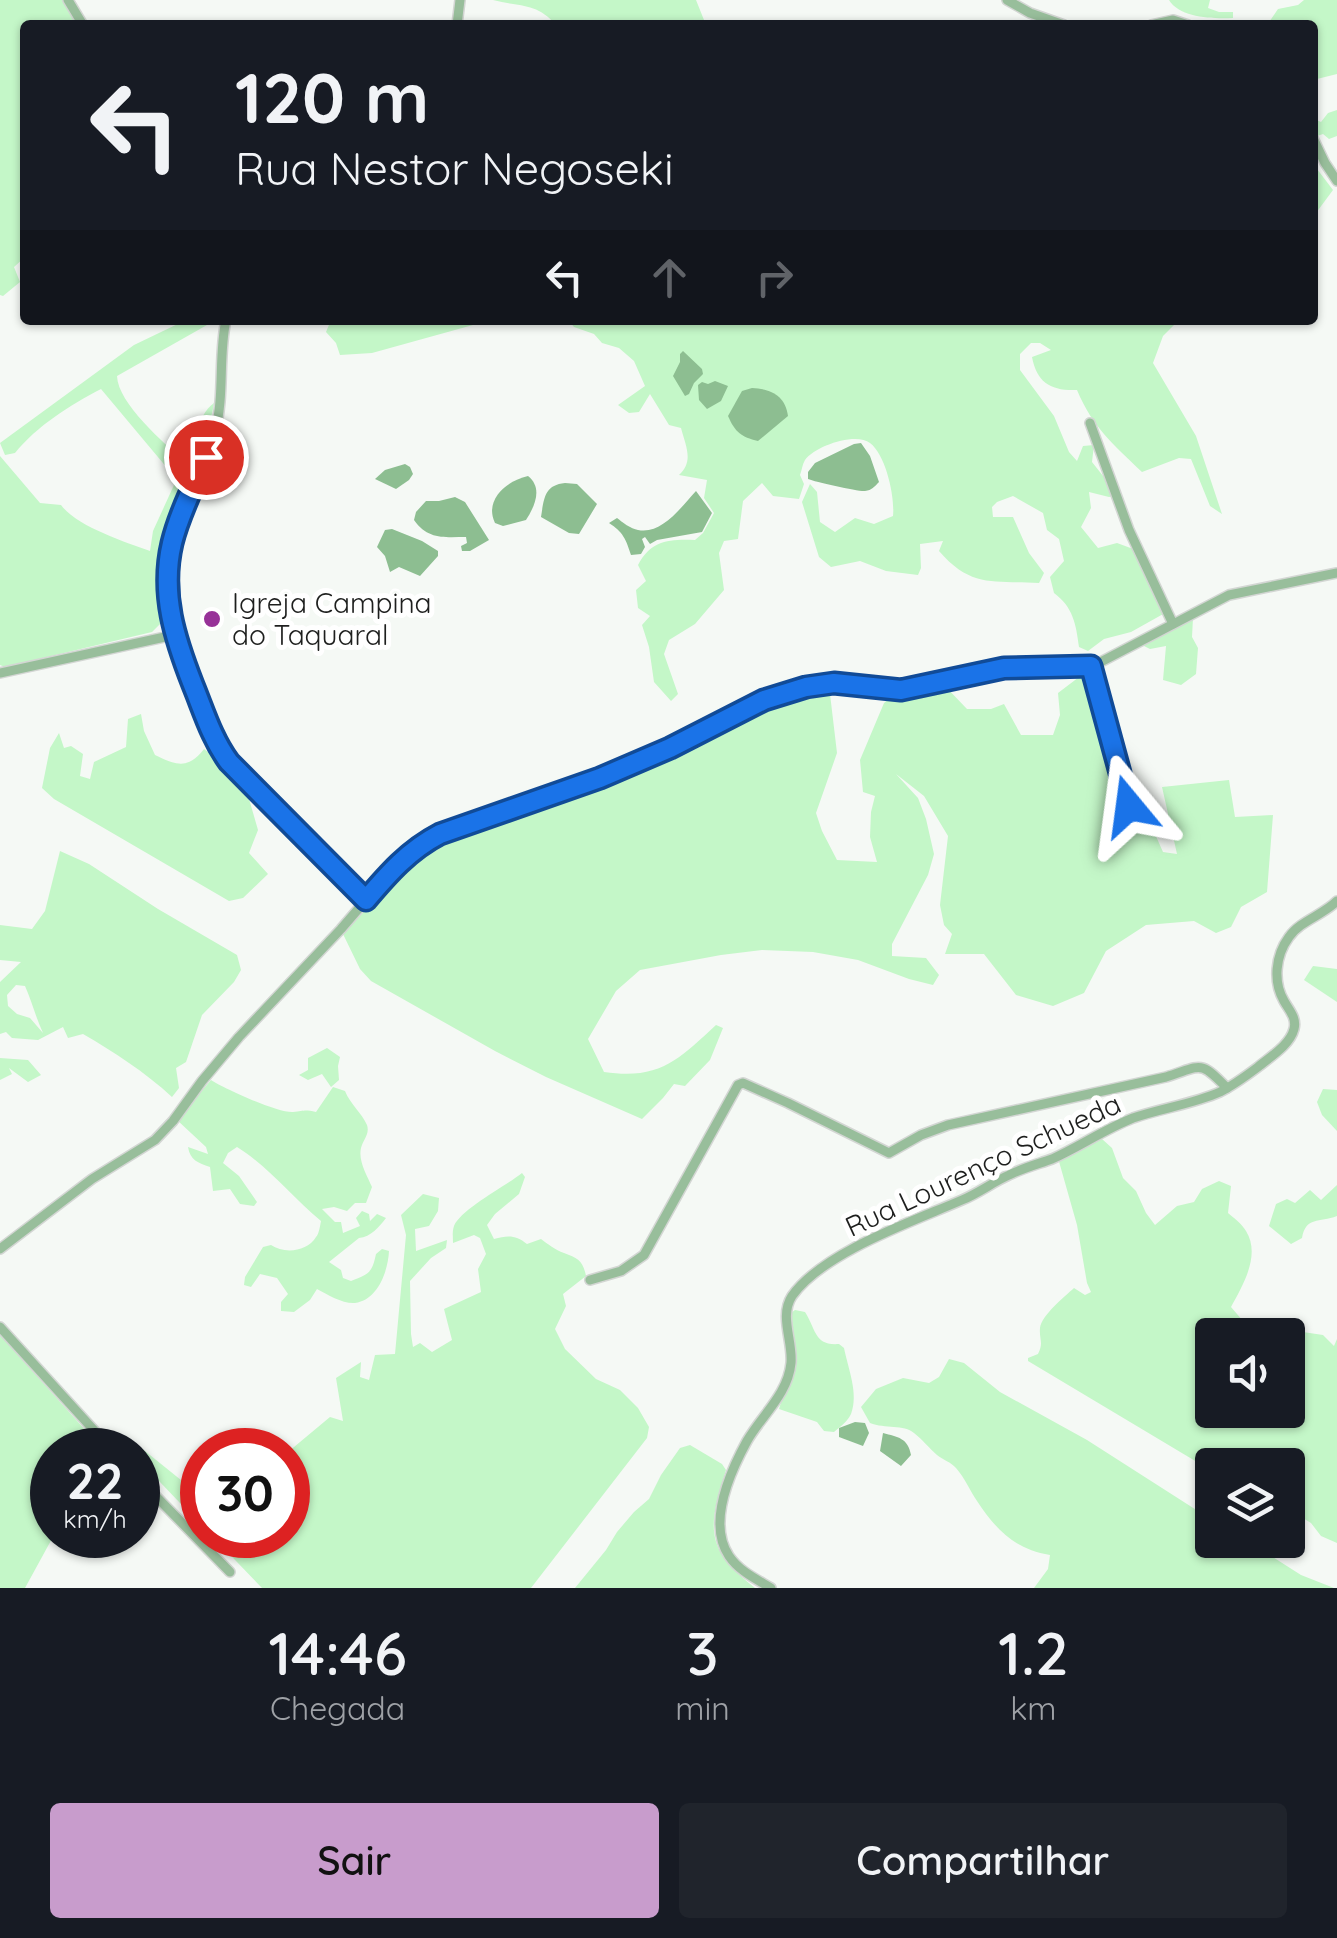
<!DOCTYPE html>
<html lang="pt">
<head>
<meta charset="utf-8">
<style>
	:root { --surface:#171b24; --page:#20242c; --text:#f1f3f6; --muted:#9ea1a6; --accent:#c89ccc }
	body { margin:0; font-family:Quicksand,sans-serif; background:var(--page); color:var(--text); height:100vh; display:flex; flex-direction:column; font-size:38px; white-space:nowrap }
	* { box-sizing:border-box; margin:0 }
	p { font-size:32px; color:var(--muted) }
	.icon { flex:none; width:55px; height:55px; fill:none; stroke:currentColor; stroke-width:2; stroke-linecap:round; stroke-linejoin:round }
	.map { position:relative; height:1588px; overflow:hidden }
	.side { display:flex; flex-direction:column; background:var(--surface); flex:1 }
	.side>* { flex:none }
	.top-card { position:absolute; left:20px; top:20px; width:1298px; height:305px; border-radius:10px; box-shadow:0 2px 8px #0004; background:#171b24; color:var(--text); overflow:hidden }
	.tools { position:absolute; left:1195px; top:1318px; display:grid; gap:20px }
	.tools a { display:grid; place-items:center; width:110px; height:110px; border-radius:10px; background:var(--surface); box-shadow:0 2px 8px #0004; font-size:50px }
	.speed { position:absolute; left:30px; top:1428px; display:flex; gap:20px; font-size:50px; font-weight:700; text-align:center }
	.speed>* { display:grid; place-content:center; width:130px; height:130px; border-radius:50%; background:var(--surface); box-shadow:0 2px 8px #0004; line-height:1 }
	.speed small { font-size:25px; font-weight:400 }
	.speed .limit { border:15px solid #d22; background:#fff; color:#111 }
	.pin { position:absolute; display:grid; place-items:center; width:85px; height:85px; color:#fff; margin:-42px; border:5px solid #fff; border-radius:50%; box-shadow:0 2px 10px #0007 }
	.me { position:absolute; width:110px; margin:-55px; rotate:344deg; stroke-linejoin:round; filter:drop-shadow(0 0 8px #0008) }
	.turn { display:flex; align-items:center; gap:35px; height:210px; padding:0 50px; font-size:45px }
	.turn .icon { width:130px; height:130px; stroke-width:2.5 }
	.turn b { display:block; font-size:70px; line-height:85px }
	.lanes { display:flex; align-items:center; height:95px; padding:0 50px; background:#0003; justify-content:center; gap:50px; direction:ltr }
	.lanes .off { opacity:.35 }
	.eta { display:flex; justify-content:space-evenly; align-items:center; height:170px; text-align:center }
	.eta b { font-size:60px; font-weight:600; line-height:70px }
	.primary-button { display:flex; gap:20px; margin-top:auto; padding:20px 50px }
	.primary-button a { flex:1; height:115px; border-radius:10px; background:var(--accent); color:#111; font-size:40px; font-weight:600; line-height:115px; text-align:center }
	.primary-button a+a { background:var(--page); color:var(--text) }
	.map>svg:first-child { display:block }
</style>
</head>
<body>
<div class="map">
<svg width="1337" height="1588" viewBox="0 0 1337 1588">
	<rect width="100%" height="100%" fill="#f5f9f5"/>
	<g fill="#c4f7c8" fill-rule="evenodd">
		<polygon points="0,0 63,0 78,25 25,25 25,257 14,267 20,282 3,296 0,295"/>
		<path d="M493,0H696L706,25H556C537,2 519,7 493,0Z"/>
		<path d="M1169,0H1210L1208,8L1219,12H1233V18C1213,19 1180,18 1169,0Z"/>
		<polygon points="1304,0 1337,0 1337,74 1313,80 1312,25 1267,25 1278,9 1298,5"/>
		<polygon points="1337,110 1337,136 1329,139 1323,134 1317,136 1313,128 1312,118 1321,122 1328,113"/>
		<polygon points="1313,159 1317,169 1333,190 1313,217"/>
		<path d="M186,320H200L207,325L117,376C118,404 164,442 184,462C198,443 195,417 214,403C209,440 186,470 175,506C164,545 162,583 161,623L152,632L5,667L0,665V456L40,503L61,505C76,526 125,542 150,551L153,531L174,485L173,475L101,389C70,405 37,426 15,453L5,455L0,443L134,345Z"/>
		<polygon points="331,320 491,320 372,353 340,355 336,343 326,332"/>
		<path d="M568,320H1179L1163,336L1153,363L1196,436L1222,514L1210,506L1191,459L1179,458L1142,472C1113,444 1093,428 1077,390C1051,391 1037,383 1032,357L1051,350L1040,343H1031L1020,354V370L1054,416L1069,452L1077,461L1083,446L1094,445L1092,462L1111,486L1115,496L1109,497L1089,492L1091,508L1081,527L1098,548L1117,543L1136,550L1165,613L1131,632L1104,639L1088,651L1079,647C1076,624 1073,607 1054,593L1050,577L1064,561L1059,539L1047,530L1043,513L1013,496L997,502L992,507L993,517H1013L1029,553L1044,573L1039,583C994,580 972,589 939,551L943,541L920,544L921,568L918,575L886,571L860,561L831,567L819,557L802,502L810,484L817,492L820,522L835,532L855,518L874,524L893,516C895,497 886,455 870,443C856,432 815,446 805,460C802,465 802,470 800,475L804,484L799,499L773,496L762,483L743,501L738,539L724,541L719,553L724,590L695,624L669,640L664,654L678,694L671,701L654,682L649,647L642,625L650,616L638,608L636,590L646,581L638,565C651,540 670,539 695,540L703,533L714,513L704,498L707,480L679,475C694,461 686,447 681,428L669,425L650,394L639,412L629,413L618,405L645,386L634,361L619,348L602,343L594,334L574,327Z"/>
		<polygon points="1193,618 1192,637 1198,648 1196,674 1181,685 1163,680 1166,646 1150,649 1142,645"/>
		<path d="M1083,674L1131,826L1151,825L1163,852L1177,854L1162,787L1229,780L1235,817L1273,815L1267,892L1241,907L1231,927L1216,933L1194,921L1146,925L1106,951L1084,993L1053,1006L1016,995L984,954H945L952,934L944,925L940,905L948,836L924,796L896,774L918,798L926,819L934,854L928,875L892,944V956L926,958L939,975L933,985L909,979L858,960L813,952L762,950L721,955L640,970L616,991L588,1039L604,1072C660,1080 678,1060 716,1025L723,1028L710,1060L685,1086L674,1084L663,1098L642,1119L546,1077L495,1051L371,981L360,969L343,934L408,864L442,838L630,773L781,701L817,692L830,694L837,753L816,813L822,831L837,860L877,862L870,837L871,812L875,796L863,792L860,760L884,703L890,698L944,685L967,709H991L1004,704L1021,735H1053L1060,715L1058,693Z"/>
		<path d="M141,714L144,731L155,755C176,765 188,770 204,749L212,755L247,792L258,830L249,853L268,874L243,898L229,901L54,799L42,788L50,748L59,733L64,748L71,746L83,754L80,776L90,779L94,762L126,747L128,719Z"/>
		<path d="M60,851L89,864L158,909L237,955L241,970L234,982L202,1015L186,1062L176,1068L179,1088L172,1097C145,1072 114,1052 83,1034L68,1038L63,1027L38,1040L12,1038L6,1032L0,1034V982L21,962L0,960V925L32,929L45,911ZM16,985L25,986C32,1002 36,1018 43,1033L30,1018L17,1014L8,1006L7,995Z"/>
		<polygon points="1313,966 1337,969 1337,1002 1304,980"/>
		<polygon points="327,1048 340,1057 338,1066 339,1080 331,1087 322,1074 308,1080 299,1075 308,1070 308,1058"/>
		<polygon points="0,1058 28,1060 41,1075 28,1082 9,1068 12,1074 0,1080"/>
		<path d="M211,1080C225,1089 278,1113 293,1112C304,1111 304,1109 316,1112L333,1087L345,1091C350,1104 362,1113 367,1125C370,1134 363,1140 361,1148C358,1161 367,1175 372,1187L366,1203H355L347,1211L334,1207L322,1209L335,1222H341L343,1233L360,1226L356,1218L362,1211L369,1214L370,1221L377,1214L386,1218C379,1227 371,1237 359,1238L329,1262L341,1270L343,1278L351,1281C369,1274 372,1273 376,1254L382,1249L389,1251C388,1271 378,1300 355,1303C343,1304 328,1295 317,1289L310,1300L294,1312L281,1311V1302L288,1294L277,1278L260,1274L251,1287L244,1285L245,1277L263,1247L271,1245C284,1254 307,1252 316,1237C319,1234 320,1226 321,1221C292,1197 269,1167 237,1147L228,1153L223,1163L239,1176L257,1202L254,1206L240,1204L230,1189L213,1191L210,1167C198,1163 190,1160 188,1147L208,1154L206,1147L177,1120Z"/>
		<polygon points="1323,1089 1337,1090 1337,1131 1322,1115 1317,1102"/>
		<path d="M1102,1139L1112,1148L1123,1178L1136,1191L1146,1213L1155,1225L1177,1206L1194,1202L1202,1189L1219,1181L1231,1186L1228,1213C1234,1218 1242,1224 1246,1231C1261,1255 1243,1285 1231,1307L1255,1335H1212V1410H1288V1344L1303,1332L1323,1335L1334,1346L1337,1339V1543L1321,1536L1311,1523L1288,1509V1465H1212V1471L1028,1361V1358L1038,1354C1044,1342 1039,1340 1040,1328C1041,1316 1065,1296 1074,1288L1085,1295L1091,1292L1087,1283L1077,1225L1058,1158Z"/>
		<path d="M522,1173L525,1177L519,1194L495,1214L487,1225L494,1239C508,1235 516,1235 527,1244L541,1239C548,1244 555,1250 564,1253C578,1258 583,1261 586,1276L563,1294L566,1306L555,1329L565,1349L596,1379L620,1390L638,1408L649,1427L647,1438L531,1588H262L211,1535H288V1452L330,1417L343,1421L336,1378L361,1362L360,1377L369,1380L375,1355L395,1354L406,1235L401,1215L423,1194L439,1198L438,1211L429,1226L415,1229L416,1251L447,1240L446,1248L431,1258L410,1281L411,1334L413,1347L420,1343L432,1352L452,1340L444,1309L481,1292L478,1269L486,1254L480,1238L474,1235L453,1243C453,1237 452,1232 454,1226C461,1209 506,1186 522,1173Z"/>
		<path d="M1337,1185V1216C1319,1223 1306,1216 1302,1238L1291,1244L1269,1226L1276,1204L1287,1199L1295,1203L1310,1190L1321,1200Z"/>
		<path d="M795,1310L805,1312C816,1329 814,1346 839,1344L844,1348C848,1368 859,1394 851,1414C848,1421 840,1427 834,1432L824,1431L817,1422L779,1409L795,1357L791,1313Z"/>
		<polygon points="0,1335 96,1442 99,1450 52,1450 52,1535 54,1535 25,1588 0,1588"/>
		<path d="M949,1359L964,1363L1000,1392L1087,1440L1212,1520V1540H1246L1301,1575L1334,1588H1034L1048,1569L1050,1555C1015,1549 997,1531 977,1501C970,1491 965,1478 956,1468C951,1462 943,1460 937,1455C929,1448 922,1439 914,1433C904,1424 885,1429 870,1423L861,1407L876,1389L903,1378L929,1383L939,1377Z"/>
		<path d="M690,1445L722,1464L726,1470C708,1528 704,1548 755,1588H575L606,1550L617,1532L634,1512L649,1499L661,1475L680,1448Z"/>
		<polygon points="140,1447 202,1497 202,1526 138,1459 137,1450"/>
	</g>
	<g fill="#8dbe91">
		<polygon points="683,351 702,369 703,374 694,383 689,394 685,396 673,376 680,362 680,354"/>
		<polygon points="715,381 728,386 721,401 707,409 699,400 698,385 702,382 708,384"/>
		<path d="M752,388C771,389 785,395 788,416L758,441C741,437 735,432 728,416L742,391Z"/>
		<path d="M861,443L870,456L879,482C874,487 872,490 865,491C860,492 815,482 808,479V472L815,463L854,444Z"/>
		<polygon points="405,464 410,467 413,474 409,480 396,489 375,479 385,470"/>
		<path d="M528,476C543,488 535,506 526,520L503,526L495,523C484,500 506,481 528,476Z"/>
		<path d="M565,483L577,484L597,504L579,534L569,533L541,517C544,499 544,485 565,483Z"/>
		<path d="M696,491L712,513L702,532L657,540L650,544L645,537L642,539L645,547L641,554L631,555C626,539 623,532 609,523L617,518C622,522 631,529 638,530C662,535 682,506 696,491Z"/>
		<path d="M455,497L465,502L489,540L470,551H462L461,546L467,543L466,537C444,537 428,540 414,520L416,512L426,501H439Z"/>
		<polygon points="392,529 422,541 438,551 438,556 420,576 399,567 390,572 385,556 377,547 385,530"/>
		<polygon points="855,1422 865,1423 869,1433 863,1446 839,1437 839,1428"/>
		<path d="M883,1433C898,1437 908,1438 911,1455L901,1466L880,1451Z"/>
	</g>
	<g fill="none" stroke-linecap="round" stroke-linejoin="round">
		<g stroke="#d3d6d3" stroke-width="12">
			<g id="minor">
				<polyline points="68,0 83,25"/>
				<polyline points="1007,0 1030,13 1064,25"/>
				<polyline points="457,25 460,0"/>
				<polyline points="1151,25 1173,20 1188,25"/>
				<polyline points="1312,136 1325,163 1337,181"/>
				<path d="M226,320C218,357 225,394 215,432L172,543L168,593L170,619L178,648L214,737L229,762L365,900"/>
				<polyline points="1090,423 1129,530 1173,624"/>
				<polyline points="1091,666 1129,806"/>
				<polyline points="0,673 174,635"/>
				<path d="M0,1249L92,1179L155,1140L173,1121L202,1081L239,1037L341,929L386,877L421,844L440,834C507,810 576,790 641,762C696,737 747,700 807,687C838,680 866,690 898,689C933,688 967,672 1002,669C1032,666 1063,670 1093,666L1229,595L1337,573"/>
				<path d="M590,1280L621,1271L644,1255L738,1085L743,1083L788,1103L889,1153L921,1135L948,1125L1166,1077C1202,1066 1199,1059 1227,1088"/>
				<polyline points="0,1327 112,1450"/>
				<polyline points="138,1478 230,1572"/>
				<path d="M771,1588C756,1579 739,1571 729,1556C707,1523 730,1472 747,1441C762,1415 788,1394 791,1363C793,1341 779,1316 792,1296C823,1252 914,1221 962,1200C979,1193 993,1182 1009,1175C1023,1168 1038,1164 1052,1159C1079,1147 1105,1129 1133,1118C1162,1108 1193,1104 1220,1092C1234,1085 1246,1076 1258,1067C1270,1057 1290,1045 1294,1029C1297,1018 1289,1010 1284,1001C1273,982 1275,956 1289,937C1300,921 1323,915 1337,901"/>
			</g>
		</g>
		<use href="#minor" stroke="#98be9b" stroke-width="9"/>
	</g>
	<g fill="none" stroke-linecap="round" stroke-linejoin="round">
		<g stroke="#114b97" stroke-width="25">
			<path id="route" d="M206,457C194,485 179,514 172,543C160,594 175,639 193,685C204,712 212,739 229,762L366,900C388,874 409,850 440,834L600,778L670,748L764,700L806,687L834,683L901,690L1004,668L1091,666L1129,806"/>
		</g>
		<use href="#route" stroke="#1a73e8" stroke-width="18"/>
	</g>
	<circle fill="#973298" stroke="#fff" stroke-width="4" cx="212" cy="619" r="10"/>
	<g text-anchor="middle" stroke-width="10" stroke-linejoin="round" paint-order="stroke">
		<g font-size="28" fill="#1e1f1e" stroke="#fff" text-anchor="start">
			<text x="232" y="613">Igreja Campina<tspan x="232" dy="32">do Taquaral</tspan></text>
		</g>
		<g font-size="28" fill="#1e1f1e" stroke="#fff">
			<text transform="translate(983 1165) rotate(-25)" y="10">Rua Lourenço Schueda</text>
		</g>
	</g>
</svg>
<div class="tools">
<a><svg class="icon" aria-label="sound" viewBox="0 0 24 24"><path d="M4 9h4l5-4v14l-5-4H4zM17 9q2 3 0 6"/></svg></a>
<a><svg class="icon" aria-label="layers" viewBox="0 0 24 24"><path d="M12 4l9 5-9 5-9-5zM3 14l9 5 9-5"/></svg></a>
</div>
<div class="speed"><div>22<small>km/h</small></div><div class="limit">30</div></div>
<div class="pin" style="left:206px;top:457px;background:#d93025"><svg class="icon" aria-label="arrive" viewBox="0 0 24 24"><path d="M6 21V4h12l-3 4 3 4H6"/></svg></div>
<svg class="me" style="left:1129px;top:806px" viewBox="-20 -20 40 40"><path d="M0-17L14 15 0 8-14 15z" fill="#1a73e8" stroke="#fff" stroke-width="4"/></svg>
<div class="top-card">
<div class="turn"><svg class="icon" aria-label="left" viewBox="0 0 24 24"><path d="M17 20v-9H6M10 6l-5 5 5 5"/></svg><div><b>120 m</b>Rua Nestor Negoseki</div></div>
<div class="lanes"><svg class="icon" aria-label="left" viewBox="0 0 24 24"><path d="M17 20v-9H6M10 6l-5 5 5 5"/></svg><svg class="icon off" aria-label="ahead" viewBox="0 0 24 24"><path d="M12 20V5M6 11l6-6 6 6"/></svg><svg class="icon off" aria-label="right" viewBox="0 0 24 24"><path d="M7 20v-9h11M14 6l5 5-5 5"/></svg></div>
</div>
</div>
<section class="side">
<div class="eta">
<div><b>14:46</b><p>Chegada</p></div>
<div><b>3</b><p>min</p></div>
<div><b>1.2</b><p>km</p></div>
</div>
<div class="primary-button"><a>Sair</a><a>Compartilhar</a></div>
</section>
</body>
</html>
